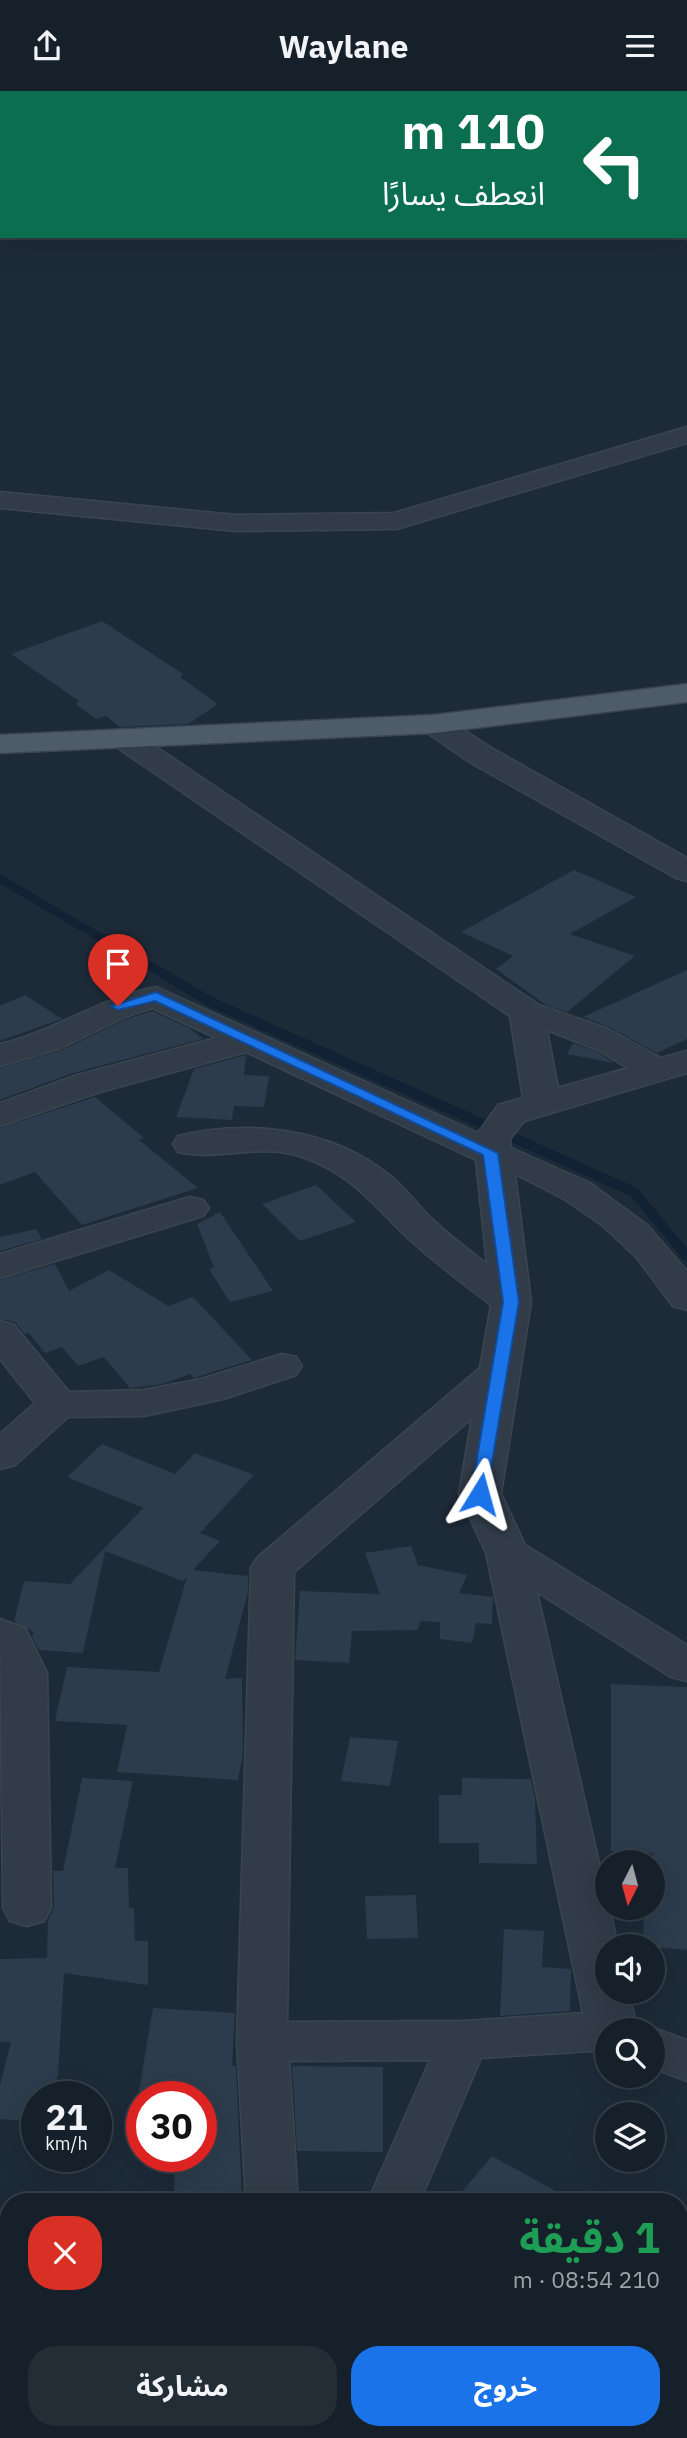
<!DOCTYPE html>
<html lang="ar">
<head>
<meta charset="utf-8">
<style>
	:root { --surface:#16202a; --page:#232d36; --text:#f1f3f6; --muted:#9ea3a8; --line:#353e47; --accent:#1a73e8 }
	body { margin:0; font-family:"IBM Plex Sans","Noto Sans Arabic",sans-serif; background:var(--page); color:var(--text); direction:rtl; height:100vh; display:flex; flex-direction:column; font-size:26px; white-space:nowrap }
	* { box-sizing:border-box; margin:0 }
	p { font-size:23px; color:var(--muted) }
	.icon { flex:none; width:38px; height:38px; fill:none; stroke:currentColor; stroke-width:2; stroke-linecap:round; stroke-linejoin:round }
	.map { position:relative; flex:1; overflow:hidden; direction:ltr }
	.drawer { position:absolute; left:0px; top:2102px; width:688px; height:247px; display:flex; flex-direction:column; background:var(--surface); border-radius:28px 28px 0 0; box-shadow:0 7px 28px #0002,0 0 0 2px var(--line); direction:rtl }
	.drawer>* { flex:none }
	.top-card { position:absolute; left:0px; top:0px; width:688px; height:147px; box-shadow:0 7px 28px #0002,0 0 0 2px var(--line); direction:rtl; background:#0b6e4f; color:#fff; overflow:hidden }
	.needle { width:46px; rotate:186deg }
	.fabs { position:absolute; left:595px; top:1759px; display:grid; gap:14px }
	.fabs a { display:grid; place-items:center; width:70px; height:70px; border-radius:50%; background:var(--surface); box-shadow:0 7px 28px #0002,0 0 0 2px var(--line); font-size:35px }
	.speed { position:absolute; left:21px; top:1990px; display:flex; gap:14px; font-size:35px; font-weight:700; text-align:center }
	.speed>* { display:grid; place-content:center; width:91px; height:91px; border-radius:50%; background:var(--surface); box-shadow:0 7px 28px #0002,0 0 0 2px var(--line); line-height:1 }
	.speed small { font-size:18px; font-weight:400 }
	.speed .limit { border:10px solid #d22; background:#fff; color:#111 }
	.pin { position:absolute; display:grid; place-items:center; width:60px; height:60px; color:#fff; margin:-72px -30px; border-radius:50% 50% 50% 0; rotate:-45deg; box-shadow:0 0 7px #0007 }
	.pin .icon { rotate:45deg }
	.me { position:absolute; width:77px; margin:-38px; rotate:8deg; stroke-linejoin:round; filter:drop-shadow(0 0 5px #0008) }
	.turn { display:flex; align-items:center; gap:24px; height:147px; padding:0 28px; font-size:32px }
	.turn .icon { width:91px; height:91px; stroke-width:2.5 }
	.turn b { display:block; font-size:49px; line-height:60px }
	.round { display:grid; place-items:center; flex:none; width:74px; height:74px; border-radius:28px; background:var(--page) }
	.summary { display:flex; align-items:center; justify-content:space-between; height:119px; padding:0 28px }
	h1 { font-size:42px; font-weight:700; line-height:52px; color:#1e9e55 }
	.action { display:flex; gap:14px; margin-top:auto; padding:14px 28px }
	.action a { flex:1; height:80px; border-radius:28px; background:var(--accent); color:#fff; font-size:28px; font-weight:700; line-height:80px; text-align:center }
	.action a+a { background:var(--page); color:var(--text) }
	header { display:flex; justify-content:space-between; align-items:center; height:91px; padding:0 28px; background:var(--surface); font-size:32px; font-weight:700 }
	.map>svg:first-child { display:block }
</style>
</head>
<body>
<header><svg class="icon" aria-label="menu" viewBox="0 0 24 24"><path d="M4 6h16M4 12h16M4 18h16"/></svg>Waylane<svg class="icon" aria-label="share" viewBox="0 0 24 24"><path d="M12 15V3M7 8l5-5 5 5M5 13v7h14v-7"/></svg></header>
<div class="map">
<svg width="687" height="2347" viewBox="0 0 687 2347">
	<rect width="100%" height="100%" fill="#1d2a38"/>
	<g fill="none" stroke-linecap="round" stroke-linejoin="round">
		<polyline stroke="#112235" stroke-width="8" points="0,788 165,884"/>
		<polyline stroke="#112235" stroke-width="10" points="162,882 209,910 634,1101 687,1165"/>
	</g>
	<g fill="#2c3c4c">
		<polygon points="102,530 183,583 180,586 218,613 188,633 120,636 106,625 96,628 76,613 79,610 11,563"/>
		<polygon points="574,779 636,806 570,843 635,865 567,921 546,914 496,878 513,865 461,841"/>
		<polygon points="687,879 687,948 657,962 607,935 583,926"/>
		<polygon points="25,904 62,928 0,950 0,915"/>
		<polygon points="152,920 189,937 203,948 73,982 0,1009 0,977 60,960 126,928"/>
		<polygon points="573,952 597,961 614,972 567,963"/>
		<polygon points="246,964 244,984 269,985 264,1016 234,1015 232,1029 176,1026 194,978"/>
		<polygon points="95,1006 144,1047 139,1049 198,1097 82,1134 35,1081 0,1094 0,1037"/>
		<polygon points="316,1094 356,1131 300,1150 262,1113"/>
		<polygon points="220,1121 273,1200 230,1211 209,1178 214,1177 197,1133"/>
		<polygon points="36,1138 42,1148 0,1160 0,1146"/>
		<polygon points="55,1173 69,1200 109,1179 168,1215 193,1206 252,1269 200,1285 194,1287 190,1283 163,1293 130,1297 104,1266 78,1275 62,1256 45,1262 29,1242 25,1243 15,1231 0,1228 0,1189"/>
		<polygon points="102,1353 175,1383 195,1362 254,1384 200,1442 220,1450 193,1479 248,1485 248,1501 225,1588 242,1587 243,1662 238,1689 117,1681 127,1634 55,1630 67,1576 159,1581 187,1486 183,1490 105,1460 83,1562 39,1559 32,1546 34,1541 14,1530 24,1490 70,1493 143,1417 67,1386"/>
		<polygon points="411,1455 418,1474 467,1484 459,1502 493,1506 492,1533 476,1532 472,1552 440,1548 440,1531 420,1530 418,1539 352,1540 349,1572 295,1569 300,1500 380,1503 365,1462"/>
		<polygon points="611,1593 687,1596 687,1859 643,1855 644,1816 653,1816 653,1762 611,1760"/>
		<polygon points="350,1646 398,1650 390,1695 341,1690"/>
		<polygon points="82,1687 133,1690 115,1777 128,1777 129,1817 134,1817 135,1850 148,1850 148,1894 64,1882 58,1984 53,2006 37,2006 37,2031 0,2028 0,1994 11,1951 0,1951 0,1868 47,1867 48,1829 54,1817 53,1780 63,1780"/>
		<polygon points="462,1687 531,1688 535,1707 537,1773 479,1772 479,1752 439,1752 439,1704 462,1704"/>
		<polygon points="416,1804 418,1847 367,1848 365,1805"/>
		<polygon points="504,1838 544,1840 542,1876 571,1878 570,1920 500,1925"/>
		<polygon points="153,1917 235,1922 232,1974 236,1975 242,2110 174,2110 175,2065 201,2065 201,2006 138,2006"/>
		<polygon points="292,1975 383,1976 383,2061 297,2060"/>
		<polygon points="492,2065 574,2110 454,2110"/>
	</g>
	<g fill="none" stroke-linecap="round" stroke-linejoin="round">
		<g stroke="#3a4552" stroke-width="3">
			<g id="minor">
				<polygon points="687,336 687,352 396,438 236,440 0,417 0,401 236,424 394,422"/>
				<polygon points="434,624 445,627 493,658 687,767 687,790 676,787 471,672 423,639 419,633 423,627"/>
				<path d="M123,638L134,641L539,914L606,937L661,967L687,960V982L524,1030L510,1048L511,1057L590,1092L647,1134L687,1180V1219L673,1215L637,1167L602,1134L564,1108L515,1083L531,1211L501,1403L525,1454L687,1554V1590L671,1586L537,1501L618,1855H607V1900H628L638,1939H607V1959L481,1967L420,2110H368L430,1969L289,1970L298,2110H246L237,1951L251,1476L258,1466L480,1277L491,1214C464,1193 436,1173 411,1150C373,1114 350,1080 296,1064C257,1053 216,1070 178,1061L173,1053L178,1045C247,1028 331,1037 388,1083C404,1095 415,1111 429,1125C447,1143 468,1158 487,1173L476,1069L246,961L100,1001L0,1035V1012L74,985L216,947L152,917L125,926L59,958L0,975V953C55,940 100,907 156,896L478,1042L498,1014L523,1007L510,925L112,653L108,647L112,641ZM547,939L598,959L628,977L558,997ZM472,1327L459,1403L486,1462L583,1922L464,1930L287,1931L294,1481Z"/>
				<polygon points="190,1106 203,1109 209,1117 203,1125 0,1187 0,1163"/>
				<polygon points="0,1230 14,1234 69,1301 144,1299 201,1288 282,1263 296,1266 302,1275 296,1284 223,1308 144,1325 68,1326 15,1374 0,1378 0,1343 35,1312 0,1268"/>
				<polygon points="0,1528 25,1537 47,1582 51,1817 44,1830 27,1835 10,1830 3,1817"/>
				<polygon points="653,1937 687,1949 687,1990 653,1977 653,1939 645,1939"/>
				<polygon points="388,2340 444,2340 447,2347 391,2347"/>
			</g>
		</g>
		<g stroke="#3a4552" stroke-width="3">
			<g id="major">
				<polygon points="287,0 309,0 286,2"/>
				<polygon points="687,134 687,148 678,146 686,145"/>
				<polygon points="687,593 687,611 434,642 0,662 0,644 434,624"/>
			</g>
		</g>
		<use href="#minor" fill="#313c48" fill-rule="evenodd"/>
		<use href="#major" fill="#4e5b69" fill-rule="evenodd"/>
	</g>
	<polygon fill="#1a73e8" stroke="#114b97" stroke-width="2" points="156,901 498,1062 519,1211 486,1407 474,1407 471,1403 503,1211 483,1064 155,910 118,919 111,915"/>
</svg>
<div class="fabs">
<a><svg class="needle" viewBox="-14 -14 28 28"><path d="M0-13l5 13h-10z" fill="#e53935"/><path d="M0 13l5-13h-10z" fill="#9ea3a8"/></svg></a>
<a><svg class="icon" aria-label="sound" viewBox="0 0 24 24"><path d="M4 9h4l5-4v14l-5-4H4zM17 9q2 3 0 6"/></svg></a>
<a><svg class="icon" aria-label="search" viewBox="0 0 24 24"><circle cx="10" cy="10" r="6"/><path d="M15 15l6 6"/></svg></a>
<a><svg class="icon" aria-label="layers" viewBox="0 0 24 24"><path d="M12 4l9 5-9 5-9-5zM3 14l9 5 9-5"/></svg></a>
</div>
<div class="speed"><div>21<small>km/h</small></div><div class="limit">30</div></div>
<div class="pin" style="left:118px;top:915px;background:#d93025"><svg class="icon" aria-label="arrive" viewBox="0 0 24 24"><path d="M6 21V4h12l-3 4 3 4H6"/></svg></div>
<svg class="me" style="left:480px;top:1403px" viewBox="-20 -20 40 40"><path d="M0-17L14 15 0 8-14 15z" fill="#1a73e8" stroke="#fff" stroke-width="4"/></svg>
<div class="top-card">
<div class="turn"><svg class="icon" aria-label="left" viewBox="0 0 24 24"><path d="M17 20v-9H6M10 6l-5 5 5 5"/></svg><div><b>110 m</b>انعطف يسارًا</div></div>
</div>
<section class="drawer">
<div class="summary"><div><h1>1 دقيقة</h1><p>210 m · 08:54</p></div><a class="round" style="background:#d93025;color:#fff"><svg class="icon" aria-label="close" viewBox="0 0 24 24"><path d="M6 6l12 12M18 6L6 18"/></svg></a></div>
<div class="action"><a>خروج</a><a>مشاركة</a></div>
</section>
</div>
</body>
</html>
